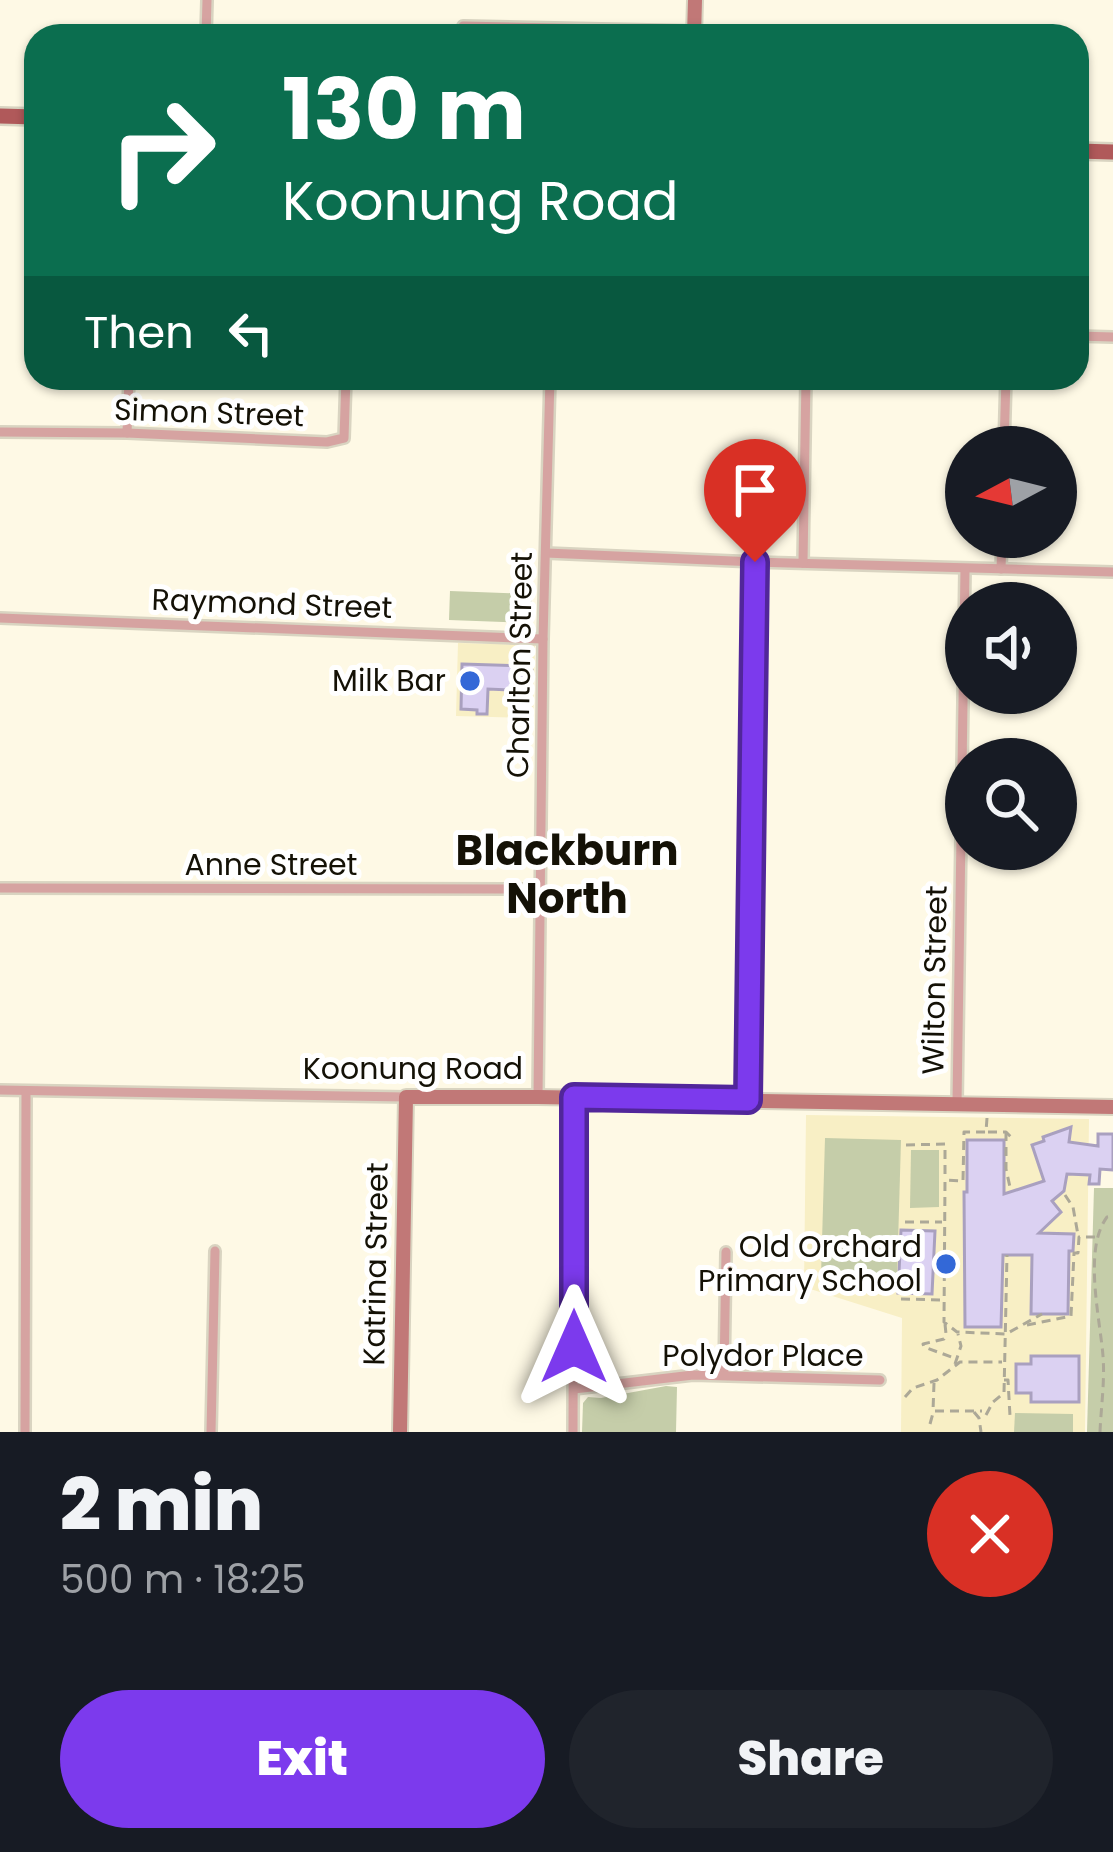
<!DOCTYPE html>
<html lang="en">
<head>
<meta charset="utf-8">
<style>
	:root { --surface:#171b24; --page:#20242c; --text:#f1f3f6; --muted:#9ea1a6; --accent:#7c3aed }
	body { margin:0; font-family:Poppins,sans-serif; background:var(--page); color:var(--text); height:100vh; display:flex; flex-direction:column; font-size:45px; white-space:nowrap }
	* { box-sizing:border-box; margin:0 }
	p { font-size:39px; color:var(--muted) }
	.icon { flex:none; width:66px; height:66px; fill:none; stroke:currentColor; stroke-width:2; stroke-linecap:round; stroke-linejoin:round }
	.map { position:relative; height:1432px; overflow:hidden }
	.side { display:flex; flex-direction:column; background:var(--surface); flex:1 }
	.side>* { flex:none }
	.top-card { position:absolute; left:24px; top:24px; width:1065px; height:366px; border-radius:36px; box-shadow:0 3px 9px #0004; background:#0b6e4f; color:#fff; overflow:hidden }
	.needle { width:78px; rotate:263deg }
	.fabs { position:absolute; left:945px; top:426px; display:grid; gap:24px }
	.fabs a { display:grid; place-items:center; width:132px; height:132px; border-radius:50%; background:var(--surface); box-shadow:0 3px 9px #0004; font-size:60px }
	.pin { position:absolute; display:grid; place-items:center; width:102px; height:102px; color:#fff; margin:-123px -51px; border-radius:50% 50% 50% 0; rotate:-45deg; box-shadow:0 0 12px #0007 }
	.pin .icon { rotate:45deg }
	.me { position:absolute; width:132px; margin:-66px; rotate:0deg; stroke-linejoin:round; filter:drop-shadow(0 0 9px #0008) }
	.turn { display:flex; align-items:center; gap:42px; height:252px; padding:0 60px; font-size:54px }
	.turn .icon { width:156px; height:156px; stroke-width:2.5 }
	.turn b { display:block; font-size:84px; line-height:102px }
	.then { display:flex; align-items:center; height:114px; padding:0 60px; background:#0003; gap:24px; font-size:45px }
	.round { display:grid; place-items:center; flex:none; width:126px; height:126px; border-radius:63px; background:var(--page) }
	.head { display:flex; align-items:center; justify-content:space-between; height:204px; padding:0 60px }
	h1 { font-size:72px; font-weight:800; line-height:90px }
	.primary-button { display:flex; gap:24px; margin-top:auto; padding:24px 60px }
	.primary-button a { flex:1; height:138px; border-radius:72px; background:var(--accent); color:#fff; font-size:48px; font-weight:800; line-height:138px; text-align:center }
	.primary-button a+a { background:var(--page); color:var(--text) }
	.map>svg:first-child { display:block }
</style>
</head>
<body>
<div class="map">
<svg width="1113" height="1432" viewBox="0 0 1113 1432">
	<rect width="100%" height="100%" fill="#fef9e5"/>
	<g fill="#f8efc5">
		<polygon points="458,643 535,645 533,718 456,716"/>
		<polygon points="806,1115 1089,1119 1085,1432 901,1432 902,1318 804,1287"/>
	</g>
	<g fill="#c5cda9">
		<polygon points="450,591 532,594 531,623 449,620"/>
		<polygon points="825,1138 901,1140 897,1279 821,1276"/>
		<polygon points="911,1150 939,1150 939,1207 910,1208"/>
		<polygon points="1094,1188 1113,1188 1113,1432 1087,1432"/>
		<polygon points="666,1386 677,1387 676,1432 582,1432 583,1403 588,1397 601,1398"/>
		<polygon points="1015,1413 1073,1414 1073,1432 1014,1432"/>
	</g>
	<g fill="#dbd1f2" stroke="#a9a0bf" stroke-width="3">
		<polygon points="462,664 527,666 532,670 531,699 521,699 520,713 510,712 511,690 488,689 487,714 477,714 477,710 461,709"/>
		<polygon points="1071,1127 1069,1142 1098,1146 1098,1134 1113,1134 1113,1170 1100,1169 1099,1184 1089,1184 1090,1175 1067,1174 1064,1191 1052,1201 1061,1212 1039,1233 1074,1234 1073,1251 1069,1251 1068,1314 1031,1314 1032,1255 1003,1255 1001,1327 965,1327 964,1192 967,1192 967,1140 1004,1140 1004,1194 1044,1181 1032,1145 1044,1141 1043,1137"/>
		<polygon points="901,1230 935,1231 932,1294 898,1293"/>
		<polygon points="1031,1356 1079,1356 1079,1402 1031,1402 1031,1393 1016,1393 1016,1364 1031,1364"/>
	</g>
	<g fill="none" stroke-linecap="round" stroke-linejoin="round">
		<g stroke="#d9d4c1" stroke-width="14">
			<g id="street">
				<polyline points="463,26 695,31"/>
				<polyline points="206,36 207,0"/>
				<polyline points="1077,336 1113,337"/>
				<polyline points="0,432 127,433 327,442 344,438 346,378"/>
				<polyline points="127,433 129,378"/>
				<polyline points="1004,447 1006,378"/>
				<polyline points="546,553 756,562 1113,572"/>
				<polyline points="803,563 806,378"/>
				<polyline points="1001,569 1002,537"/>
				<polyline points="0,618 543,639"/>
				<polyline points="0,888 542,889"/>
				<polyline points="0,1090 406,1097"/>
				<polyline points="538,1097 543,639 550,378"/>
				<polyline points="748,1100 756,562"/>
				<polyline points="957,1103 965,569"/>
				<polyline points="724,1374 726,1252"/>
				<polyline points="574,1389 693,1375 880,1380"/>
				<polyline points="25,1432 26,1091"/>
				<polyline points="211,1432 215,1251"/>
				<polyline points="573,1432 574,1098"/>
			</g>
		</g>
		<g stroke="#d9d4c1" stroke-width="18">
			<g id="secondary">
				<polyline points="694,36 695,0"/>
				<polyline points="400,1432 406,1097 538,1097 1113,1107"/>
			</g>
		</g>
		<g stroke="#d9d4c1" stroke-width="20">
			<g id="primary">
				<polyline points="0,116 36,117"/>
				<polyline points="1077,151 1113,152"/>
			</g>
		</g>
		<g stroke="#aca897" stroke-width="3" stroke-dasharray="9 6" stroke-linecap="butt">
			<polyline points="987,1118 986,1132 964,1132 963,1181 945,1180 944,1322 957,1332 1006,1334 1042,1314"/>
			<polyline points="988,1132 1006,1132 1014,1140"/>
			<polyline points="1006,1132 1006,1169 1010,1187"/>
			<polyline points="906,1145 945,1144 945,1180"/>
			<polyline points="1065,1195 1073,1207 1078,1235"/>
			<polyline points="905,1222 942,1222"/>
			<polyline points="901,1299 942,1300"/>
			<polyline points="945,1324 946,1334 944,1339 923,1344 924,1347 957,1359"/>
			<polyline points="1027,1325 1071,1316 1074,1253 1078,1253 1079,1237 1096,1237"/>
			<polyline points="955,1364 961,1346 958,1334"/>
			<polyline points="1004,1380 1008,1380 1010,1416 1014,1416"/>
			<polyline points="934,1383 933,1411 982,1411"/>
			<polyline points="905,1397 913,1388 937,1380 960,1362 1002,1362"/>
			<polyline points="974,1412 979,1418 981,1432"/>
			<polyline points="986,1415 993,1402 1004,1393 1007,1255"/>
			<polyline points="930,1424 933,1413"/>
			<path d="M1100,1432C1101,1407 1105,1381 1103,1356C1100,1318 1083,1249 1107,1217L1113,1216"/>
		</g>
		<use href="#street" stroke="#d6a3a1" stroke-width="9"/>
		<use href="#secondary" stroke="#c17877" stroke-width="14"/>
		<use href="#primary" stroke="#b0595a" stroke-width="15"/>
	</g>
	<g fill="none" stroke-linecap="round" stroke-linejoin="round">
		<g stroke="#51269a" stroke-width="30">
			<polyline id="route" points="574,1347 574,1097 748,1100 755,562"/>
		</g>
		<use href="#route" stroke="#7c3aed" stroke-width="21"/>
	</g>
	<g fill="#3368d7" stroke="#fff" stroke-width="4.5">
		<circle cx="470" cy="681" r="12"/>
		<circle cx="946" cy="1264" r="12"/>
	</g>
	<g text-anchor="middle" stroke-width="10" stroke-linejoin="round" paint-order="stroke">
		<g font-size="30" fill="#141106" stroke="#fff">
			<text transform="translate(209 413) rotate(2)" y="10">Simon Street</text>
			<text transform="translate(272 604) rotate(2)" y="10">Raymond Street</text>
			<text transform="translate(520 665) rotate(-89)" y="10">Charlton Street</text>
			<text x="271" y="875">Anne Street</text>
			<text transform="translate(935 980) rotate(-89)" y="10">Wilton Street</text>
			<text x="413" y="1079">Koonung Road</text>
			<text transform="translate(376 1264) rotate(-89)" y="10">Katrina Street</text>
			<text x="763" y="1366">Polydor Place</text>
		</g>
		<g font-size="30" fill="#141106" stroke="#fff" text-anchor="end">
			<text x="446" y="691">Milk Bar</text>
			<text x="922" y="1257">Old Orchard<tspan x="922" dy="34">Primary School</tspan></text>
		</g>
		<g font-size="42" font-weight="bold" fill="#141106" stroke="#fff">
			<text x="567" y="865">Blackburn<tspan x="567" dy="48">North</tspan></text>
		</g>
	</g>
</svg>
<div class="fabs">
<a><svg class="needle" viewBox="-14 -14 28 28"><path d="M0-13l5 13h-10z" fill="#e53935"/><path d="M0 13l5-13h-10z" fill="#9ea1a6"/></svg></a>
<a><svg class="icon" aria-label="sound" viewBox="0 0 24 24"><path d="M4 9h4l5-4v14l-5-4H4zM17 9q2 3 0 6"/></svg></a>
<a><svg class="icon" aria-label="search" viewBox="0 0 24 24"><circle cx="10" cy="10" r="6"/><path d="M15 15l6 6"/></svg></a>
</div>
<div class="pin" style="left:755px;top:562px;background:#d93025"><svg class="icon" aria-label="arrive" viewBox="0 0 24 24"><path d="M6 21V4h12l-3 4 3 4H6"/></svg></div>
<svg class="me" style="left:574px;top:1347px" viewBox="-20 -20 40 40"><path d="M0-17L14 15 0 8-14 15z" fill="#7c3aed" stroke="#fff" stroke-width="4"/></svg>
<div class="top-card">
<div class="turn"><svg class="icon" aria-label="right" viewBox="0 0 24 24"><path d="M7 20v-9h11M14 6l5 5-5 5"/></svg><div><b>130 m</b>Koonung Road</div></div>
<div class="then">Then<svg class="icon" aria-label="left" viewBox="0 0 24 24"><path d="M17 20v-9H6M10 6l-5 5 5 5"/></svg></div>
</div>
</div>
<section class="side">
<div class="head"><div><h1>2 min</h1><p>500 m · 18:25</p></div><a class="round" style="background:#d93025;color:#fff"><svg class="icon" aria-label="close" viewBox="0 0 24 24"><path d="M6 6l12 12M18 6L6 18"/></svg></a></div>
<div class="primary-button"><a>Exit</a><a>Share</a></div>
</section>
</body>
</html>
